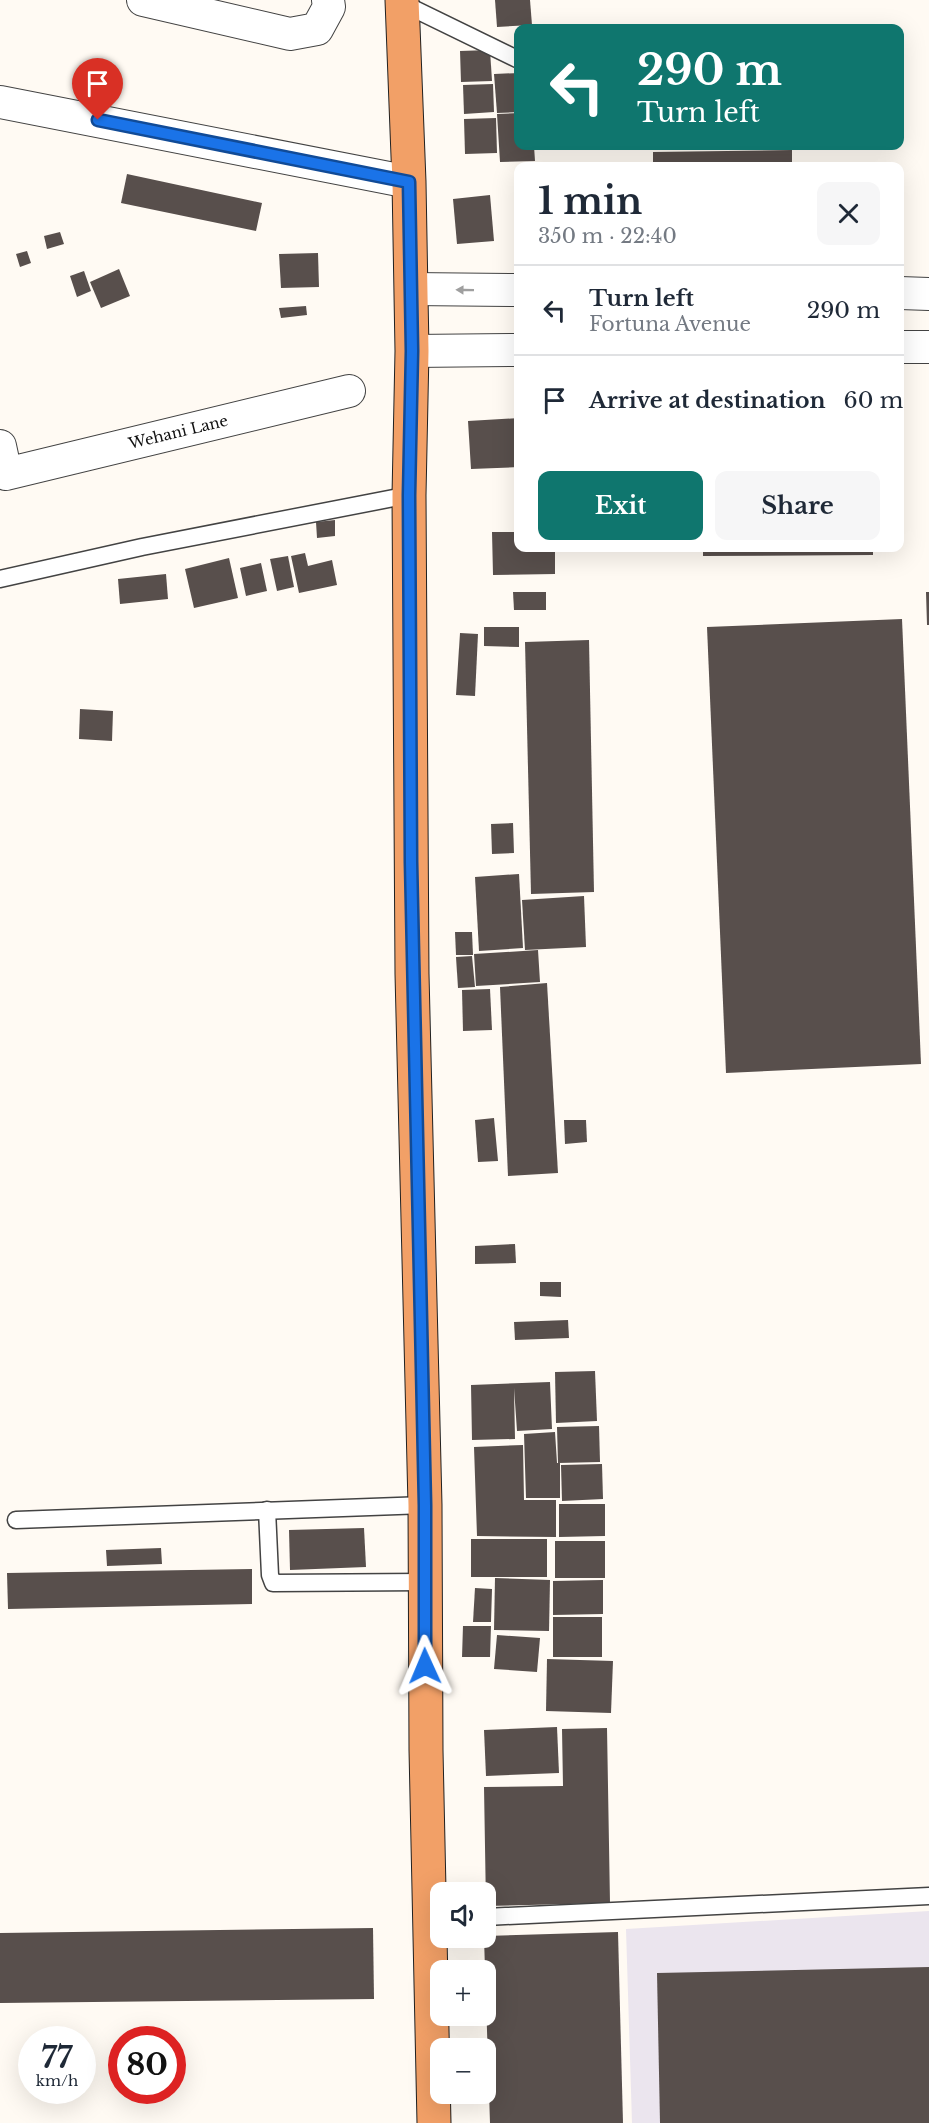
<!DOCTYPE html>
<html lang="en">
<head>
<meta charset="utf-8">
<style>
	:root { --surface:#fff; --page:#f6f6f7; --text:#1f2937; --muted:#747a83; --line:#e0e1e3; --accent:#0f766e }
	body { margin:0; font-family:"Libre Baskerville",serif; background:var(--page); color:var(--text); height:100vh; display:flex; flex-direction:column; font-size:22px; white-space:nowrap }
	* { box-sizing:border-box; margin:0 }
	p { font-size:20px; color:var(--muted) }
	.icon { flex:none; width:33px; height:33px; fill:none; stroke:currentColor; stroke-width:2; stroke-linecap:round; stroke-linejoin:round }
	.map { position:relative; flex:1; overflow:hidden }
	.sheet { position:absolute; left:514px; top:162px; width:390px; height:390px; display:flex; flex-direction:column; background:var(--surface); border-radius:12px; box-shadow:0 6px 24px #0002 }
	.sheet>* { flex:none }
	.guide { position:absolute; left:514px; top:24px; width:390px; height:126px; border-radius:12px; box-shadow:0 6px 24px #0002; background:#0f766e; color:#fff; overflow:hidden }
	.tools { position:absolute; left:430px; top:1882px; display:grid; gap:12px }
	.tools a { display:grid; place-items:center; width:66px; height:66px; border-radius:12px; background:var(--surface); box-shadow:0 6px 24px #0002; font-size:30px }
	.speed { position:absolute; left:18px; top:2026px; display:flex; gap:12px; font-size:30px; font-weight:700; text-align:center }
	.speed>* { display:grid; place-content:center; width:78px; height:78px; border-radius:50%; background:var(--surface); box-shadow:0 6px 24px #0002; line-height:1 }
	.speed small { font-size:15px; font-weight:400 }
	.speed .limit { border:9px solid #d22; background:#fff; color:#111 }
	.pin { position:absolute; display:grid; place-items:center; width:51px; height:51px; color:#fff; margin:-62px -26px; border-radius:50% 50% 50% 0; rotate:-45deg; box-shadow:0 0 6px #0007 }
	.pin .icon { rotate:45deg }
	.me { position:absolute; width:66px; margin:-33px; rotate:359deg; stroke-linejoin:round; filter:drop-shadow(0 0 4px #0008) }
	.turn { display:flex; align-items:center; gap:21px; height:126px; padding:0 24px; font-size:27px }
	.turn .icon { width:78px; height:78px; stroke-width:2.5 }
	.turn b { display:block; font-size:42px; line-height:51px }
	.round { display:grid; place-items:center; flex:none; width:63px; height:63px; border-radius:12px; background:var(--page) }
	.headline { display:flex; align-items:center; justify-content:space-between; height:102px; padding:0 24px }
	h1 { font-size:36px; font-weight:800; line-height:45px }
	.button { display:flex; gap:12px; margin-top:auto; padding:12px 24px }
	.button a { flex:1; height:69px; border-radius:12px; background:var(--accent); color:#fff; font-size:24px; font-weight:800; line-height:69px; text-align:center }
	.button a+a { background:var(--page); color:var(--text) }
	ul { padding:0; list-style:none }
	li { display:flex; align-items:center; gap:18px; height:90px; padding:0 24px; border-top:2px solid var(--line) }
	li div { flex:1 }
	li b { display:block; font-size:22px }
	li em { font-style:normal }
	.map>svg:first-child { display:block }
</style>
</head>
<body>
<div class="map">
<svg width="929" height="2123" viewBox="0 0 929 2123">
	<rect width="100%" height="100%" fill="#fffaf3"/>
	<polygon fill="#ebe5ee" points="929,1911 929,2123 632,2123 626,1929"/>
	<g fill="#584f4c">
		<polygon points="495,0 530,0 532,25 497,27"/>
		<polygon points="490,50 492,81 461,82 460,51"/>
		<polygon points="519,73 519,112 497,113 494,74"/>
		<polygon points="493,84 494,112 464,114 463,85"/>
		<polygon points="519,113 519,146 534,146 535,161 500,162 497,114"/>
		<polygon points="496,118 497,153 465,154 464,119"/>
		<polygon points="792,150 792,166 653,166 653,152"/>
		<polygon points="127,174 262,203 256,231 121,203"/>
		<polygon points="490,195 494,241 457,244 453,199"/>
		<polygon points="60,232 64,244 47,249 44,236"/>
		<polygon points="27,251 31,263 20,267 16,254"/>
		<polygon points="318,253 319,287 281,288 279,254"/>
		<polygon points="119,269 130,296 101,308 90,282"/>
		<polygon points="84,271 91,291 77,297 70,276"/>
		<polygon points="306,306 307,315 281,318 279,308"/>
		<polygon points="519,418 519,467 471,469 468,421"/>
		<polygon points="335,520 335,536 317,538 316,522"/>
		<polygon points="492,532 519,532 519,548 555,548 555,574 493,575"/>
		<polygon points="703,548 873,548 873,555 703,556"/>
		<polygon points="305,553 308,566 332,560 337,585 299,593 291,556"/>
		<polygon points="288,556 294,587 277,591 270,559"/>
		<polygon points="229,558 238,598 194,608 185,569"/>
		<polygon points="261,563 267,591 246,596 240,568"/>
		<polygon points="166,574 168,599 120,604 118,579"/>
		<polygon points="513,592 546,592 546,610 514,610"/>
		<polygon points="926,592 929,592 929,625 927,625"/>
		<polygon points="902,619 921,1064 726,1073 707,627"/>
		<polygon points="484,627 519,627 519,647 484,646"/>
		<polygon points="460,633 478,634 475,696 456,695"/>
		<polygon points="589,640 594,892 531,894 525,642"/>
		<polygon points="80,709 113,711 112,741 79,739"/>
		<polygon points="513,823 514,853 492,854 491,824"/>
		<polygon points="519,874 523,948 479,951 475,877"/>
		<polygon points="584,896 586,947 525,950 522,900"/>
		<polygon points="455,932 472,932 473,955 456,955"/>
		<polygon points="538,950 540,982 476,986 474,954"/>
		<polygon points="472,956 475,987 458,988 456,957"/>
		<polygon points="547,983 558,1173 508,1176 500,987"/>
		<polygon points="490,989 492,1030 463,1031 462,990"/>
		<polygon points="494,1118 498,1161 478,1162 475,1120"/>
		<polygon points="564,1120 586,1120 587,1142 565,1144"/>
		<polygon points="515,1244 516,1263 475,1264 475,1246"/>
		<polygon points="540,1282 561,1282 561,1297 540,1296"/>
		<polygon points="568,1320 569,1338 515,1340 514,1322"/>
		<polygon points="595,1371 597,1421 556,1423 555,1372"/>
		<polygon points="550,1382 552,1429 517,1431 514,1388 515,1439 472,1440 471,1385"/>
		<polygon points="599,1426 600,1462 558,1463 557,1427"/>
		<polygon points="555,1432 557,1463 560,1463 560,1498 526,1498 524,1434"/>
		<polygon points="523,1445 524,1500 556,1500 556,1537 477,1536 474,1447"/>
		<polygon points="602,1464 603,1499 562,1501 561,1465"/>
		<polygon points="559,1504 605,1504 605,1536 559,1537"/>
		<polygon points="364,1528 366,1567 290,1570 289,1530"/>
		<rect x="471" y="1539" width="76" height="38"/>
		<rect x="555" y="1541" width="50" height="37"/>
		<polygon points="161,1548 162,1564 107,1566 106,1550"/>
		<polygon points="252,1569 252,1604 8,1609 7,1573"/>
		<polygon points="495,1578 550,1580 549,1631 494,1630"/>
		<polygon points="603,1580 603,1614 553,1615 553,1581"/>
		<polygon points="475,1588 492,1589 491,1622 473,1622"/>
		<rect x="553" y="1617" width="49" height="40"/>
		<polygon points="463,1626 491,1626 490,1657 462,1657"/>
		<polygon points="497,1635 540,1638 537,1672 494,1669"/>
		<polygon points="547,1659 613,1661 611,1713 546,1711"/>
		<polygon points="557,1727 559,1773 486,1776 484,1730"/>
		<polygon points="607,1728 610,1903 486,1906 484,1787 563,1786 562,1729"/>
		<polygon points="373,1928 374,1999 0,2003 0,1933"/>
		<polygon points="618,1932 623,2123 490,2123 484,1938 486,1936"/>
		<polygon points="929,1967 929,2123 660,2123 657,1973"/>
	</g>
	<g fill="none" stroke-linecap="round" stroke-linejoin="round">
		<g stroke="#434343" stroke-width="19">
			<g id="service">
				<polyline points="402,3 519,60"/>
				<polyline points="0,579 142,547 409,495"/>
				<polyline points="267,1510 270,1575 273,1583 425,1582"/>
				<polyline points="16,1520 425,1505"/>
				<polyline points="486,1917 929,1896"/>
			</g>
		</g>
		<g stroke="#434343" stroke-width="34">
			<g id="minor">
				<polyline points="143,0 290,34 317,29 329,7 328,0"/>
				<polyline points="0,102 409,182"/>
				<polyline points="411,289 519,290"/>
				<polyline points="900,293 929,294"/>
				<polyline points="900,347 929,347"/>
				<polyline points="412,351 519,350"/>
				<path id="s1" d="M0,446L6,474L349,391"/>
			</g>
		</g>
		<g stroke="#212121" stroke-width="35">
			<polyline id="trunk" points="402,0 409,182 412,351 409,495 412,974 425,1505 426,1750 434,2123"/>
		</g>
		<use href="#service" stroke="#fff" stroke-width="16"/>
		<use href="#minor" stroke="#fff" stroke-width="32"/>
		<use href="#trunk" stroke="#f2a067" stroke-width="33"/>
	</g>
	<defs><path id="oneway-solid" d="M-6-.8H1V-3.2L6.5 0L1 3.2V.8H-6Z" transform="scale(1.5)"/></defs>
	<use fill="#9f9f9f" href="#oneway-solid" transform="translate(465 290) rotate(-179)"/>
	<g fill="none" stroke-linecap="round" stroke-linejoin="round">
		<g stroke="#114b97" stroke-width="15">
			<polyline id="route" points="98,120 409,182 412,351 409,495 411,862 425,1505 425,1666"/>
		</g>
		<use href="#route" stroke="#1a73e8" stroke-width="10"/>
	</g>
	<g text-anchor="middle" stroke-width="6" stroke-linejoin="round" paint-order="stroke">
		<g font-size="15" fill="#101010" stroke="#fff">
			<text dy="5" stroke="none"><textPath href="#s1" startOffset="206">Wehani Lane</textPath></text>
		</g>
	</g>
</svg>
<div class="tools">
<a><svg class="icon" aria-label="sound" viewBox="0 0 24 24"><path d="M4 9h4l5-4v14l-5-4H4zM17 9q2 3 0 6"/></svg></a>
<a>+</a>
<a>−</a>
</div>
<div class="speed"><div>77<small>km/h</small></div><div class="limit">80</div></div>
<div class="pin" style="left:98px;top:120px;background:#d93025"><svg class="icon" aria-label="arrive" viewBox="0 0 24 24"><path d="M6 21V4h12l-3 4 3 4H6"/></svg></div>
<svg class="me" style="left:425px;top:1666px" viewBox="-20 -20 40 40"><path d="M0-17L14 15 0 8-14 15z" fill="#1a73e8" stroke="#fff" stroke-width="4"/></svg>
<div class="guide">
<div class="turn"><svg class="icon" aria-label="left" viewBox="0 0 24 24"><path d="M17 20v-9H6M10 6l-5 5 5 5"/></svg><div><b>290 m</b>Turn left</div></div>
</div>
<section class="sheet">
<div class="headline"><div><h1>1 min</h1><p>350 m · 22:40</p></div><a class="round"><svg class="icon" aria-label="close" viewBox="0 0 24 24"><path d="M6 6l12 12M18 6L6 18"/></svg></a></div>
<ul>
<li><svg class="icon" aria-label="left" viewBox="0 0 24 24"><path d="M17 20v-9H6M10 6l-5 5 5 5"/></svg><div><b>Turn left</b><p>Fortuna Avenue</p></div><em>290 m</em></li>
<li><svg class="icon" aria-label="arrive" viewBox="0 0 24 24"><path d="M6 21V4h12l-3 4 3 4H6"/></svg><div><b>Arrive at destination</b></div><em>60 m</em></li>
</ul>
<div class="button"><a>Exit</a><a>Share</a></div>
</section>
</div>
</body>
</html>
